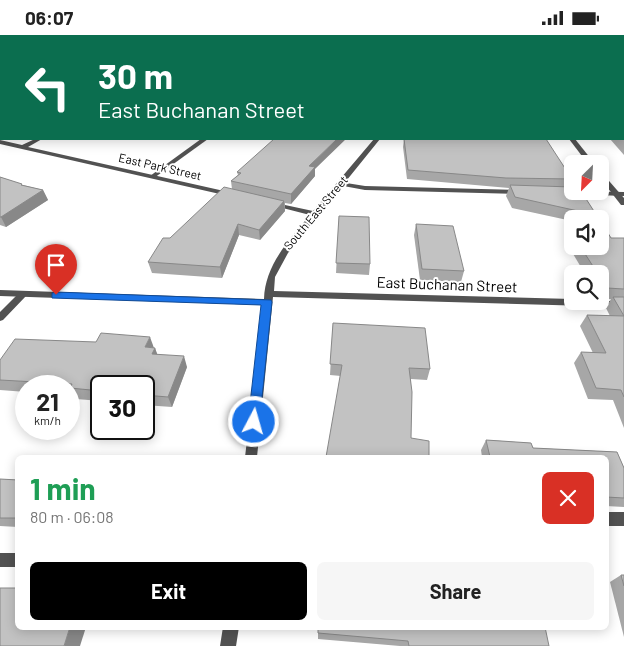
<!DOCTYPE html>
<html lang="en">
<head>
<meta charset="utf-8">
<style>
	:root { --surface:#fff; --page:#f6f6f6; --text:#222; --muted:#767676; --accent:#000 }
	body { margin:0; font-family:Barlow,sans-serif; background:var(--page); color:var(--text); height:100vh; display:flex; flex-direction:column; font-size:19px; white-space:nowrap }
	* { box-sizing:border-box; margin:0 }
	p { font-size:16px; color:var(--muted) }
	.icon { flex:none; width:28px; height:28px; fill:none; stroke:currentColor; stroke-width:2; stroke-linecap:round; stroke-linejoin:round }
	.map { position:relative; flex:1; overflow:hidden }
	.details { position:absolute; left:15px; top:420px; width:594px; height:175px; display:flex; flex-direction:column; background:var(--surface); border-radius:8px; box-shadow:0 2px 12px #0003 }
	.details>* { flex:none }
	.top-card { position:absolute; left:0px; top:0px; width:625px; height:105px; box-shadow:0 2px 12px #0003; background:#0b6e4f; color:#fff; overflow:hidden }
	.needle { width:32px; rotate:204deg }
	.controls { position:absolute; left:564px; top:120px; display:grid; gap:10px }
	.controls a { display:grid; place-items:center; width:45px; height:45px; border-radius:8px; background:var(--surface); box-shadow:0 2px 12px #0003; font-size:25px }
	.speed { position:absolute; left:15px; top:340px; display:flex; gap:10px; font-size:25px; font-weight:700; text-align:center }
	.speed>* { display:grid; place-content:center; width:65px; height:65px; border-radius:50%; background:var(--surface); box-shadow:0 2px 12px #0003; line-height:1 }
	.speed small { font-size:12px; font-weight:400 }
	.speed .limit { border:2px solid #111; border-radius:8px; background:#fff; color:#111 }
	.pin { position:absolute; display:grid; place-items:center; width:42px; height:42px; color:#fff; margin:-51px -21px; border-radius:50% 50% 50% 0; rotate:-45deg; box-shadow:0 0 5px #0007 }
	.pin .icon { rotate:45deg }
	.me { position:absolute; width:55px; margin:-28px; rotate:6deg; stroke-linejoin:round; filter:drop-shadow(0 0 4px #0008) }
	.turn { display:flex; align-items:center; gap:18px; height:105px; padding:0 15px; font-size:22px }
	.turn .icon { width:65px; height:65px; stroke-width:2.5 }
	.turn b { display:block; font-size:35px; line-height:42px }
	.round { display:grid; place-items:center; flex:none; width:52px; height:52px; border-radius:8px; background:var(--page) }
	.summary { display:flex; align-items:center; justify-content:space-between; height:85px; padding:0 15px }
	h1 { font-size:30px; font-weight:700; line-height:38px; color:#1e9e55 }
	.cta { display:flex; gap:10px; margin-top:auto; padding:10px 15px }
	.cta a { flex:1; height:58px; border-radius:8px; background:var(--accent); color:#fff; font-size:20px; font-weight:700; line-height:58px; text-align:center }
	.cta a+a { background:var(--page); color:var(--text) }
	.status { display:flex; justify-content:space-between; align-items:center; height:35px; padding:0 25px; background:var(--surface); direction:ltr }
	.status svg { height:14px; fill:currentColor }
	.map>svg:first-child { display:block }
</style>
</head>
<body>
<div class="status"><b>06:07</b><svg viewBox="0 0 49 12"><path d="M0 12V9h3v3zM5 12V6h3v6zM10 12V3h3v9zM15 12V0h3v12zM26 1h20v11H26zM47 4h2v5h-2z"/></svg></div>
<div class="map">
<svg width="624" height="611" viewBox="0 0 624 611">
	<rect width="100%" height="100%" fill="#fff"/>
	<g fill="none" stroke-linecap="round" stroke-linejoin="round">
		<g fill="#525252" fill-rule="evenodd">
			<polygon points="201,104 208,104 154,143 150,143 150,141"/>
			<polygon points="340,147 365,151 521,155 525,157 521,159 365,155 338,150 337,149"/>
			<polygon points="570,156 624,157 624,161 568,159 568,157"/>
			<polygon points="23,256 28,259 26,261 3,285 0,286 0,277 20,257"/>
			<rect x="606" y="477" width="18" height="14"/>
			<rect x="0" y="518" width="18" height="14"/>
		</g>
		<g fill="#525252" fill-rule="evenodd">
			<polygon points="35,104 42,104 28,112 233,158 237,160 233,162 0,109 0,105 22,110"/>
			<path d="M374,104H380L288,218L275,242L274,256L572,264V266H624V272L273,262L257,422H245L263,270L0,261V255L264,264C265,230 289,205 310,180L267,169L271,167L313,176Z"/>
			<polygon points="569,104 575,104 595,129 588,129"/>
			<polygon points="600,137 602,138 624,163 624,170 621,170 600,143"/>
			<polygon points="223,592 239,592 236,611 220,611"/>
		</g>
	</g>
	<g fill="#a7a7a7">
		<polygon points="606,0 624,0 624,17 624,1 607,1"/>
		<polygon points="1,9 1,85 0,85 0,10"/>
		<polygon points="624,65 624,120 610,104 624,104"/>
		<polygon points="404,104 572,144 569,151 599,184 572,184 572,186 512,173 506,161 509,153 407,144 403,112"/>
		<polygon points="315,134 315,141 291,169 285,168 285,176 260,205 239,200 222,243 152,238 148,227 170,203 232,154 231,146 238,140 237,137"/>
		<polygon points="0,142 23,150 43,155 48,165 6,192 0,190"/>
		<polygon points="339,181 370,229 369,240 336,238"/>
		<polygon points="416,189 464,236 461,247 420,245 414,200"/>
		<polygon points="571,196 572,196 572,211 600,211 611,203 624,203 624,393 613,365 588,364 574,328 581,317 593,318 580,291 587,280 610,281 606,273 611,264 600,264 600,239 585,239 566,207"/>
		<polygon points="333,288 430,334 427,345 411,344 411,403 429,422 341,341 330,340"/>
		<polygon points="154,313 155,313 157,319 187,332 172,372 144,370 144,351 101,351 101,366 76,364 73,359 69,359 69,351 26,351 26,357 0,355 0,325"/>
		<polygon points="486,405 531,408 533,413 617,417 624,433 624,472 606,471 606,422 482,422 481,415"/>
		<polygon points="0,444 18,445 18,492 0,491"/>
		<polygon points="621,540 624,540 624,602 610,547"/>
		<polygon points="318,592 549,611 400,611 318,604"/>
	</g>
	<g fill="#888">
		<polygon points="307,0 318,0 316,1 306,1"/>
		<polygon points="337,104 346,104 315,134 315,141 291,169 291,159 309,131"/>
		<polygon points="43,155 48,165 6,192 1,182"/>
		<polygon points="284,166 285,176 260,205 259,195"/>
		<polygon points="238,189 239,200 222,243 220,232"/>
		<polygon points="150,302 154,313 145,312"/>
		<polygon points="155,313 159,324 152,319"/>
		<polygon points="184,321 187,332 172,372 168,362"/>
		<polygon points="70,592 86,592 80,611 64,611"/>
	</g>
	<g fill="#c2c2c2" stroke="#888">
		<polygon points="30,0 307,0 306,1 26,1"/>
		<polygon points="382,0 428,0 427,1 380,1"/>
		<polygon points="483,0 520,0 520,1 482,1"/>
		<polygon points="616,0 624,0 624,7 624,1 617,1"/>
		<polygon points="1,9 1,77 0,77 0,10"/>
		<polygon points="274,104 337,104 309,131 315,132 291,159 231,146 241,138 237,137"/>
		<polygon points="404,104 546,104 572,144 506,143 408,135"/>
		<polygon points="0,142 22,149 21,150 43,155 1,182 0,182"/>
		<polygon points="510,150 572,152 572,156 581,156 599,184 586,184 587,178 515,162"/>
		<polygon points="224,152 284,166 259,195 238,189 220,232 148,227 163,203 170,203"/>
		<polygon points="339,181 369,182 370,229 336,228"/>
		<polygon points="600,185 611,203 624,203 624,254 607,253 600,242 600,239 598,239 580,211 600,211"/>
		<polygon points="416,189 453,191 464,236 422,234"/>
		<polygon points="613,262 624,262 624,281"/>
		<polygon points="587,280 624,281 624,362 621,355 596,353 581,317 606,318"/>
		<polygon points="333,288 425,293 430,334 409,333 412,357 411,403 429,406 429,422 326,422 342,330 330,329"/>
		<polygon points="101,298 150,302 145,312 155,313 152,319 184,321 168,362 144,360 144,351 101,351 101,356 70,353 72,349 0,345 0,325 15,304 96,307"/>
		<polygon points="486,405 531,408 533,413 617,417 624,433 624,463 606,462 606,422 490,422"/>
		<polygon points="0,444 18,445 18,483 0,483"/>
		<polygon points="621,540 624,540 624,551"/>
		<polygon points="0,553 18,553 18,592 70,592 64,611 0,611"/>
		<polygon points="318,592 545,592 549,611 409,611 408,606 318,598"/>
	</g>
	<polygon fill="#1a73e8" stroke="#114b97" points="56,257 271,265 272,267 259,391 250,391 248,387 261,270 52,263 52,258"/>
	<g text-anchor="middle" stroke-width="4" stroke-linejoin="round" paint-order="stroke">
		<g font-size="12" fill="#000" stroke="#fff">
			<text transform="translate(160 132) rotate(13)" y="4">East Park Street</text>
			<text transform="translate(316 178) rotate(-50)" y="4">South East Street</text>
		</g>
		<g font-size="15" fill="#000" stroke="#fff">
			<text transform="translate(447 250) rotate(2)" y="5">East Buchanan Street</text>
		</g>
	</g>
</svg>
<div class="controls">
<a><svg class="needle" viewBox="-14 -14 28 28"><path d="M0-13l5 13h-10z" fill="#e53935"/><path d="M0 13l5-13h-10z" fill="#767676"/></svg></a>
<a><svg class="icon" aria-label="sound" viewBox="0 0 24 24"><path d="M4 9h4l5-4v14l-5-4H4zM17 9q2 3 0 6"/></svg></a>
<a><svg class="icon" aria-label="search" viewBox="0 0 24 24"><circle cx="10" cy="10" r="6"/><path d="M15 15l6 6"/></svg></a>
</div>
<div class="speed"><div>21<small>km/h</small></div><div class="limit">30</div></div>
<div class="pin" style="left:56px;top:260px;background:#d93025"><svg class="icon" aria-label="arrive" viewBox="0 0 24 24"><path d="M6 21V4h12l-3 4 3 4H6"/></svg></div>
<svg class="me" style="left:254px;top:387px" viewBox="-20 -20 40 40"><circle r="17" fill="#1a73e8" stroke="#fff" stroke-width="3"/><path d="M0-11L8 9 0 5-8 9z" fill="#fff"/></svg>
<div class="top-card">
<div class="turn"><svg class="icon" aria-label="left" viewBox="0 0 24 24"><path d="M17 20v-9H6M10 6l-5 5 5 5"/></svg><div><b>30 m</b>East Buchanan Street</div></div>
</div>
<section class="details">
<div class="summary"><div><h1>1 min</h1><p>80 m · 06:08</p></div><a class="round" style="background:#d93025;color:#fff"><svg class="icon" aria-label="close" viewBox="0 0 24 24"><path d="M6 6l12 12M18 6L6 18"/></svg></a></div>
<div class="cta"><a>Exit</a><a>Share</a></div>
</section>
</div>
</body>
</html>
